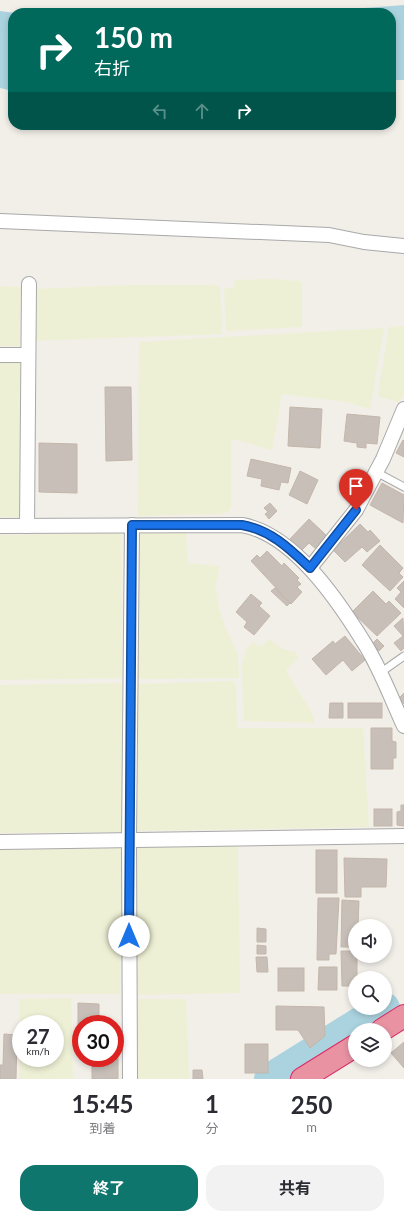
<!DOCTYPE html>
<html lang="ja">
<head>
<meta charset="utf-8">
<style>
	:root { --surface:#fff; --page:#f2f2f3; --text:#2b2b33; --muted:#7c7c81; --accent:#0f766e }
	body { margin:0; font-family:Lato,"Noto Sans JP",sans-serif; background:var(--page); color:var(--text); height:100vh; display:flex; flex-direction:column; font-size:15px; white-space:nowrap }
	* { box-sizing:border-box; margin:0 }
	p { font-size:13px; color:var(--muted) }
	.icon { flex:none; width:22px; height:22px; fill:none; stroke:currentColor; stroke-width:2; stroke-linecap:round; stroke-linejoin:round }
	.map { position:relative; height:1079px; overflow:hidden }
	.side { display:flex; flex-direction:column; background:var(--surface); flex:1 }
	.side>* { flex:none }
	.guide { position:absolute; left:8px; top:8px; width:388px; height:122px; border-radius:16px; box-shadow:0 2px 6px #0003; background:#00695c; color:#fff; overflow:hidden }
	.buttons { position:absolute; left:348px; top:919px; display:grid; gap:8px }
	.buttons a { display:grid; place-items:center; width:44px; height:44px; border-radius:50%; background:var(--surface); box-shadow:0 2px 6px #0003; font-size:20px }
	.speed { position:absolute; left:12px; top:1015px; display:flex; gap:8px; font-size:20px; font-weight:700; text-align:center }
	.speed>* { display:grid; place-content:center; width:52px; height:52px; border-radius:50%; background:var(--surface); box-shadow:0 2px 6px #0003; line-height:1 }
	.speed small { font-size:10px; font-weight:400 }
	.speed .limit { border:6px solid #d22; background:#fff; color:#111 }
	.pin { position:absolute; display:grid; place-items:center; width:34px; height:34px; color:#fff; margin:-41px -17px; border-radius:50% 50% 50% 0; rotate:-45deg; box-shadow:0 0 4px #0007 }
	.pin .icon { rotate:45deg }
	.me { position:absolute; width:44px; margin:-22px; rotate:0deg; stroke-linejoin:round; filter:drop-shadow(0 0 3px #0008) }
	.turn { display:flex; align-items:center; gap:14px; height:84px; padding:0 20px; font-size:18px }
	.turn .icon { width:52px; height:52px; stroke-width:2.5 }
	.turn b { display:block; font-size:28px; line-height:34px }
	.lanes { display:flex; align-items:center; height:38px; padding:0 20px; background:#0003; justify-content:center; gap:20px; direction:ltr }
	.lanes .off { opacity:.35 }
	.eta { display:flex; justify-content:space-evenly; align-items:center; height:68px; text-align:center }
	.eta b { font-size:24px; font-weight:700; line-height:28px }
	.action { display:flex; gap:8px; margin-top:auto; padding:8px 20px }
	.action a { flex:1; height:46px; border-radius:16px; background:var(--accent); color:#fff; font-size:16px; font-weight:700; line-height:46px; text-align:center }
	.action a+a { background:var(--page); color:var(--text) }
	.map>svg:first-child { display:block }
</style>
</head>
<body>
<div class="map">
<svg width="404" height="1079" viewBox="0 0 404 1079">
	<rect width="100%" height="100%" fill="#f2efe9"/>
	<g fill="#eef0d5" fill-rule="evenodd">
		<polygon points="271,279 299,281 302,283 302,327 226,331 224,289 234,287 235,280"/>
		<polygon points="126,285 215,285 220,287 222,334 33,341 33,289"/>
		<polygon points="0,286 21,287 19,346 0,346"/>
		<polygon points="404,326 404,396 398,402 380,397 378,394 389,327"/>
		<polygon points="384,328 370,409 346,402 282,394 272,450 233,439 231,443 231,506 229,512 220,514 138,516 139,342"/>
		<polygon points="0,360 21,360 19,517 0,517"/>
		<polygon points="139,531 186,533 188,563 220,566 215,586 220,612 226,629 238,654 239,678 137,679 137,533"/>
		<polygon points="121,533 122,678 0,680 0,535"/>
		<polygon points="269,639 283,649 296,652 298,658 286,670 293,683 311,711 315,723 244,721 242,664 247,648 252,643 262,646"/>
		<polygon points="233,681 236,684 237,728 363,728 369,827 136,831 137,684"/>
		<polygon points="122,683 121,832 0,833 0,685"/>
		<polygon points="238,845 240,993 135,995 136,847"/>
		<polygon points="122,848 120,994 0,994 0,850"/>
		<path d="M71,998L73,1079H19L20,999ZM21,1024H55V1058H21Z"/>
		<polygon points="135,999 186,999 189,1079 137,1079"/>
	</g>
	<g fill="#aad3df">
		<polygon points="404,5 404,80 391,80 391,13 299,13"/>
		<polygon points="0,11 15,13 13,13 13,91 0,88"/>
	</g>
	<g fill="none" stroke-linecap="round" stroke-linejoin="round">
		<polyline stroke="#aad3df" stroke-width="32" points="270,1079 384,1008"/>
	</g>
	<g fill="#c7bfb8" stroke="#c4b6ab">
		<polygon points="105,387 131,387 132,460 106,461"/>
		<polygon points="290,407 322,409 320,448 288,446"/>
		<polygon points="347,414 380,417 377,444 366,443 366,448 357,447 357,443 344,441"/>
		<polygon points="403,440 404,441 404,457 396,453"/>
		<polygon points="39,443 77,444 77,493 39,492"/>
		<polygon points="251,459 291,468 288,483 281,482 279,490 261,486 262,479 247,476"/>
		<polygon points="300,471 318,480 307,504 289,495"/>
		<polygon points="382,483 404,495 403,523 370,505"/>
		<polygon points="270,503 277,511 269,519 265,514 268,512 264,508"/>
		<polygon points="309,519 327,536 316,549 309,543 301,551 289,540"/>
		<polygon points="360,524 368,532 370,530 380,541 367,552 362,547 345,562 333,550"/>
		<polygon points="380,545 403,568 399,573 403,577 390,591 362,565"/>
		<polygon points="267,551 282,566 284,563 299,578 297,580 301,584 297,587 302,592 291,604 251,561 257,555 260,558"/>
		<polygon points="404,581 404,608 395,599 401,592 397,588"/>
		<polygon points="275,588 290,603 287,606 271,591"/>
		<polygon points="373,591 386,604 389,601 401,613 377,636 352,612"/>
		<polygon points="251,594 262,603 259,606 270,616 254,635 244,627 247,622 236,612"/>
		<polygon points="403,618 404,648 401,651 394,643 403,636 394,626"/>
		<polygon points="345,636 365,660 352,671 343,660 326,675 312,659 333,641 335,644"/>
		<polygon points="377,639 384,646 379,651 372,644"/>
		<polygon points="404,693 404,704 399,698"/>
		<polygon points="330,703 343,703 343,718 329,718"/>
		<rect x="348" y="703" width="34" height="15"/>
		<polygon points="371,728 392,728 392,741 396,742 396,758 393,758 393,769 371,769"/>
		<polygon points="401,805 404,805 404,826 397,825 397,812 401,811"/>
		<rect x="374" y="809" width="18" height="17"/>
		<rect x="316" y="850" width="21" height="43"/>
		<polygon points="344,858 387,859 386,887 361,887 361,897 345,897"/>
		<polygon points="318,898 339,898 336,954 329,954 329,960 317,960"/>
		<polygon points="342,900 359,901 358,926 355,926 355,947 341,947"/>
		<polygon points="257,928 266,929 266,942 257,942"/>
		<polygon points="257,945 266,946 266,954 257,954"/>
		<polygon points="341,951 355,951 355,956 357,956 357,978 355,978 355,986 342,986"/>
		<polygon points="256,957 267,957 268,972 257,972"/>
		<polygon points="319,967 337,967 337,990 318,990"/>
		<rect x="278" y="968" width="26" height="23"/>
		<polygon points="78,1003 99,1004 99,1024 81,1024 81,1039 78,1039"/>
		<polygon points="276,1006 324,1007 325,1036 310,1048 298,1030 276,1030"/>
		<polygon points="4,1034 17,1035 16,1079 0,1079 0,1065 3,1065"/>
		<polygon points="404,1042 404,1068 391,1053"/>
		<rect x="245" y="1044" width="23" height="29"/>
		<polygon points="115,1047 118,1047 118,1079 92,1079 92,1058 115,1058"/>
		<polygon points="193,1070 202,1070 203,1079 193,1079"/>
	</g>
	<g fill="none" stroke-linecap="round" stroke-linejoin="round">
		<g stroke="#a9a9a9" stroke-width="9">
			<g id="lane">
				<polyline points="376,472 404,487"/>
				<polyline points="380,673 404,656"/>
			</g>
		</g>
		<g stroke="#a9a9a9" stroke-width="16">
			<g id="street">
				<polyline points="0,221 329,235 364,242 404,246"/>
				<polyline points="0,355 28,355"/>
				<path d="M0,526L242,525C293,534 337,599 363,641C380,667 391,698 404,726"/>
				<polyline points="27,526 29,284"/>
				<polyline points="310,568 356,510 383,459 404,409"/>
				<polyline points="0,842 404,836"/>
				<polyline points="130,1079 129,840 132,525"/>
			</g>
		</g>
		<g stroke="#dc2a67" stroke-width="24">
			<g id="highway">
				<polyline points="382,1030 404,1016"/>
				<polyline points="302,1079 355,1046"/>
			</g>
		</g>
		<use href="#lane" stroke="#fff" stroke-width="7"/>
		<use href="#street" stroke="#fff" stroke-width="14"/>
		<use href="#highway" stroke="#e892a2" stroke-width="22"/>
	</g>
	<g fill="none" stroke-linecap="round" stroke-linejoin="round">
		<g stroke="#114b97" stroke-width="10">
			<path id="route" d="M129,936L132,525H242C271,530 290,549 310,568L356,510"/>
		</g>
		<use href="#route" stroke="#1a73e8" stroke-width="7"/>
	</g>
</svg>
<div class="buttons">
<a><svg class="icon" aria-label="sound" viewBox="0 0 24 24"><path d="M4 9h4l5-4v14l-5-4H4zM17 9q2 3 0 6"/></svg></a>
<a><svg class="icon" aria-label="search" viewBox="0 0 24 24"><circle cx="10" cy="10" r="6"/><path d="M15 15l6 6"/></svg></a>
<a><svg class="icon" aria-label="layers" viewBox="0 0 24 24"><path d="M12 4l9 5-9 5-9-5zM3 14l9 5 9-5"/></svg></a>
</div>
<div class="speed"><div>27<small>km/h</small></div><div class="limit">30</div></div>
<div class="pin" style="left:356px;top:510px;background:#d93025"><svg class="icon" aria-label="arrive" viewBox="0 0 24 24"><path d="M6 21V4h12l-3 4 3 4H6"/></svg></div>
<svg class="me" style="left:129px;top:936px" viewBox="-20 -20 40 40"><circle r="19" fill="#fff"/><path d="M0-13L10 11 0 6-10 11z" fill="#1a73e8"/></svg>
<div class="guide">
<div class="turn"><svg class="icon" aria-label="right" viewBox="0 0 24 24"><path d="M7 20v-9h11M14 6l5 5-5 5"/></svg><div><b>150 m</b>右折</div></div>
<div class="lanes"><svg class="icon off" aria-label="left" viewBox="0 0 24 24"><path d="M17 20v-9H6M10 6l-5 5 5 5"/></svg><svg class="icon off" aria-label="ahead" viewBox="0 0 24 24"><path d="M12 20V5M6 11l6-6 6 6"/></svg><svg class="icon" aria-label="right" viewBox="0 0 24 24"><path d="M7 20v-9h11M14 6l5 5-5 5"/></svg></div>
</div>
</div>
<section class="side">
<div class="eta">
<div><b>15:45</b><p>到着</p></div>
<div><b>1</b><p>分</p></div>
<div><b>250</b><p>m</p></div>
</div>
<div class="action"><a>終了</a><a>共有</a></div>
</section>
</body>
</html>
